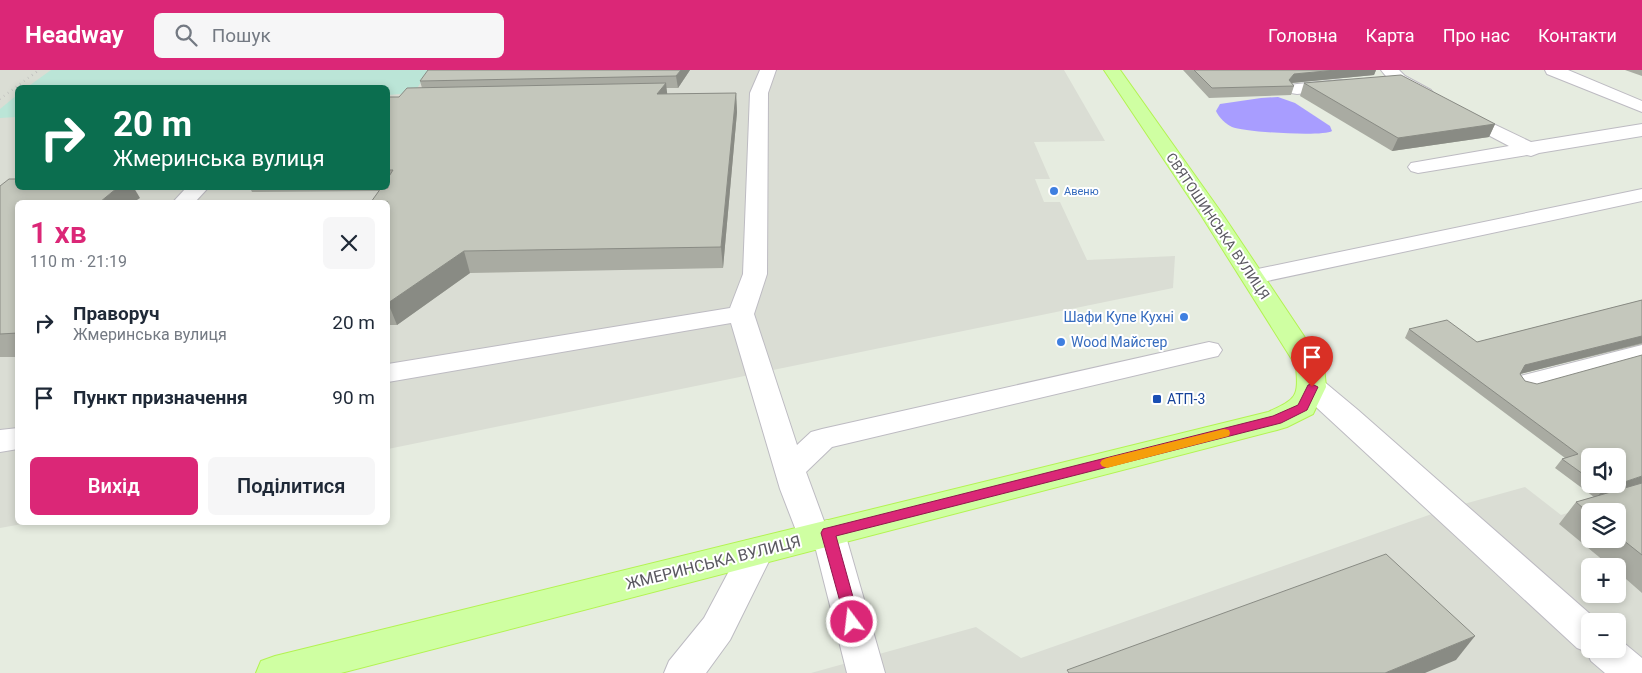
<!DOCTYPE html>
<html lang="uk">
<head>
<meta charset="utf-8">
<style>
	:root { --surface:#fff; --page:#f6f6f7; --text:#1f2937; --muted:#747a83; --accent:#db2777 }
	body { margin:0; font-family:Roboto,sans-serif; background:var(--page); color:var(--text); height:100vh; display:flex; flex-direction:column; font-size:19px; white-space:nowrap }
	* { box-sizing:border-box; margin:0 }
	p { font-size:16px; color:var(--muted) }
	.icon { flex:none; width:28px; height:28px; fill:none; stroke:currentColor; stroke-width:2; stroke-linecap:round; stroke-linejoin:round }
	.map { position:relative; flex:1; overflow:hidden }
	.side { position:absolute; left:15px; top:130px; width:375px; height:325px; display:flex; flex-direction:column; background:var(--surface); border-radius:8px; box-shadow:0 2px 8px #0003 }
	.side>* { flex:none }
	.top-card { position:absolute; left:15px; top:15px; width:375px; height:105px; border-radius:8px; box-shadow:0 2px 8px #0003; background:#0b6e4f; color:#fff; overflow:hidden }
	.tools { position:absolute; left:1581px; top:378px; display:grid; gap:10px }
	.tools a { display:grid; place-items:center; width:45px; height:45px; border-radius:8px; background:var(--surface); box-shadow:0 2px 8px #0003; font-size:25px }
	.pin { position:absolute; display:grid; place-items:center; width:42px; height:42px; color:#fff; margin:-51px -21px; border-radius:50% 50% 50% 0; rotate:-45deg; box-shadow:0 0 5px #0007 }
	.pin .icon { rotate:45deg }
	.me { position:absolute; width:55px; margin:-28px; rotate:345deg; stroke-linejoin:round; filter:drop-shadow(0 0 4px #0008) }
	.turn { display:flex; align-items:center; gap:18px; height:105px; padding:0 15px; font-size:22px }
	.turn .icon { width:65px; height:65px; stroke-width:2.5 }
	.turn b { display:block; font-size:35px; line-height:42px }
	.round { display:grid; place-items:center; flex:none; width:52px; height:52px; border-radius:8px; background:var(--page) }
	.overview { display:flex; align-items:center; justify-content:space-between; height:85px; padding:0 15px }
	h1 { font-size:30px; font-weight:600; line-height:38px; color:var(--accent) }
	.primary-button { display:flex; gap:10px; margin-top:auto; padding:10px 15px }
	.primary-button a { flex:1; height:58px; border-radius:8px; background:var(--accent); color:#fff; font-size:20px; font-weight:600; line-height:58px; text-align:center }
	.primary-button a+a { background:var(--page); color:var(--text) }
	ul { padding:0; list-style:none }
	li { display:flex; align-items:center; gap:15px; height:75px; padding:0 15px }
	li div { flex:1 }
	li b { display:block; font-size:19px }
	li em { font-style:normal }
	header { display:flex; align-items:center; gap:30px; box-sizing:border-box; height:70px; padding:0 25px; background:var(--accent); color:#fff }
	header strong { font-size:24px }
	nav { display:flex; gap:28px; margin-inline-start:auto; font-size:18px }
	.search { width:350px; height:45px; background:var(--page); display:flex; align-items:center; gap:12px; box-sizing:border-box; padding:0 18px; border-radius:8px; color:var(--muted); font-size:19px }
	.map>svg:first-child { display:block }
</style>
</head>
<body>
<header>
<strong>Headway</strong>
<div class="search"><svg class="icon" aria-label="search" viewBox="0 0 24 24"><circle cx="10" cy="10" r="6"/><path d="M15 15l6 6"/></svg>Пошук</div>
<nav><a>Головна</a><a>Карта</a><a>Про нас</a><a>Контакти</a></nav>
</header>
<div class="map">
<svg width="1642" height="603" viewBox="0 0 1642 603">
	<rect width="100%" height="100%" fill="#e6ece0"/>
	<g fill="#daddd4" fill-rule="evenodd">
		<path d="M0,0H1064L1105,71L1034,72L1050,109H1035L1044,132H1060L1087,190L1175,186L1173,218L388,379V132H18V452L28,453L0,458ZM18,18H388V118H18Z"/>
		<path d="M1525,417L1561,445L1642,420V603H811L976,557L1021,588L1446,439ZM1590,441H1618V469H1590ZM1590,496H1618V524H1590ZM1590,551H1618V579H1590Z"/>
	</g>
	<g fill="#bbe5d7">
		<polygon points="51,0 429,0 414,23 388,25 388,18 26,18"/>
		<polygon points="17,25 17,47 0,48 0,39"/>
	</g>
	<path fill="#a89dff" d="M1278,27L1295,33L1330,56L1332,61C1323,67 1243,62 1232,57C1226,54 1219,48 1216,41L1220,34L1261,28Z"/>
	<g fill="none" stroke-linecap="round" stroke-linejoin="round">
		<g stroke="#bdbbc2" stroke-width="2">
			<g id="minor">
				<polygon points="760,0 776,0 768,23 767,204 754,244 797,375 811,362 822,359 1209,272 1218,274 1222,280 1218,286 1209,288 832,377 806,402 824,451 828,450 840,454 845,463 885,603 847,603 816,480 802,476 780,419 731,253 388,312 388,294 730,238 743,204 750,23"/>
				<path d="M1381,0H1399L1405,6L1431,20L1434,24L1431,28C1414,32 1390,13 1381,0Z"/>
				<polygon points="1545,0 1568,0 1642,31 1642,42 1547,4"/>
				<polygon points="1341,10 1347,11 1350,15 1347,19 1297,24 1291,23 1288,19 1291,15 1297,14"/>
				<polygon points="1460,38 1531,72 1642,54 1642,66 1539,83 1531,86 1527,85 1418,103 1411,101 1408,97 1411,93 1509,76 1454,47 1451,43 1454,39"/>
				<polygon points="186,118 208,118 195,132 173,132"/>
				<polygon points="1642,119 1642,131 1253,214 1244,212 1241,207 1244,202 1253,200"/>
				<polygon points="1642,275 1642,291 1530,321 1520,318 1516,312 1520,306"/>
				<polygon points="1312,308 1322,310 1358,340 1598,551 1590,551 1590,579 1618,579 1618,568 1642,588 1642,603 1605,603 1591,591 1587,582 1577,578 1302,324 1298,317 1302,310"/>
				<polygon points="18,358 18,379 0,382 0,360"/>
				<polygon points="757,468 769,471 774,481 730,570 706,603 664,603 669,591 704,548 745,471"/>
			</g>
		</g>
		<g stroke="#b3f352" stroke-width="2">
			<path id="major" d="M1104,0H1120L1223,145L1324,296L1326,317L1313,344L1287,357L1277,360L341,603H256L261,591L275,586L1268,342C1296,329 1299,328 1296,296L1201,145Z"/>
		</g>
		<use href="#minor" fill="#fff" fill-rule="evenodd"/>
		<use href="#major" fill="#cfffa2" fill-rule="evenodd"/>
		<polyline stroke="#b6b5b6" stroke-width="2.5" stroke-dasharray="0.5 4.5" stroke-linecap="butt" points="0,29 39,0"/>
	</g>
	<g fill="#a9aba2" fill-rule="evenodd">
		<polygon points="690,0 678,18 666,18 667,24 736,23 737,42 723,198 470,203 397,255 388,255 388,132 379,121 252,122 250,118 388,118 388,27 399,27 422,18 420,11"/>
		<polygon points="1183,0 1376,0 1374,5 1292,13 1294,16 1291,25 1209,28"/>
		<polygon points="1625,0 1642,0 1642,6"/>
		<polygon points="1304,13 1495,54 1489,67 1392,81 1300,26"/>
		<polygon points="0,116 140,128 18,132 18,287 0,287"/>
		<path d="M1642,230V274L1520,304L1525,311L1631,416L1642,413V523L1618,502V496H1610L1559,454L1576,432L1594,427L1555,398L1562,389L1565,388L1405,268L1409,259L1477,272ZM1590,386L1618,414H1590ZM1590,441H1618V469H1590Z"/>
	</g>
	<g fill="#898b84">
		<polygon points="681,0 690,0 678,18 676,6"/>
		<polygon points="1336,0 1376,0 1374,5 1291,13 1289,10 1294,4"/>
		<polygon points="666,13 668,31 657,24"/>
		<polygon points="736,23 737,42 723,198 721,177"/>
		<polygon points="1495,54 1489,67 1392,81 1398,68"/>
		<polygon points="117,118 134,118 140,128 134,132 100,132"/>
		<polygon points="464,181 470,203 397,255 388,233"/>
		<polygon points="1642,266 1642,273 1520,304 1525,295"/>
		<polygon points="1642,406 1642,413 1596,428 1604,419"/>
		<polygon points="1475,566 1456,590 1425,603 1385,603"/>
	</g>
	<g fill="#c4c7bc" stroke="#898b84">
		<polygon points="428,0 681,0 676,6 420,11"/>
		<polygon points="1194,0 1336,0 1294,4 1289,10 1294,16 1212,18"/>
		<polygon points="1401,5 1495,54 1398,68 1304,13"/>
		<polygon points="666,13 657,24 736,23 721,177 464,181 388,233 388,132 371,132 381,118 388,118 388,108 393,100 388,100 388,27 399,27 407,18"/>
		<polygon points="9,109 18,109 18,118 117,118 100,132 18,132 18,263 0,264 0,116"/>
		<polygon points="1642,230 1642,266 1525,295 1520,304 1525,311 1537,314 1642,285 1642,406 1604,419 1596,414 1618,414 1618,386 1590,386 1590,409 1562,389 1578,384 1409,259 1447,250 1477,272"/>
		<polygon points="1642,413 1642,485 1618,466 1618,441 1590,441 1590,444 1576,432"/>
		<polygon points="1386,484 1475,566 1385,603 1069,603 1067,600"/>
	</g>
	<polygon fill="#db2777" stroke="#8e194d" points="1312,314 1318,317 1307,340 1281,353 836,466 860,552 858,557 852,559 847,557 821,463 823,459 1273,346 1298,335 1308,315"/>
	<polygon fill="#f59e0b" points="1224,359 1229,360 1230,363 1229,366 1107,398 1102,396 1100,393 1102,390 1107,388"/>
	<g fill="#3f7fe0" stroke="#fff" stroke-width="2">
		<circle cx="1054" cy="121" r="5"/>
		<circle cx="1184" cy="247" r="5"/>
		<circle cx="1061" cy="272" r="5"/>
	</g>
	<rect fill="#1a4fb4" stroke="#fff" stroke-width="2" x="1152" y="324" width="10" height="10" rx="2.5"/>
	<g text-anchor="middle" stroke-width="4" stroke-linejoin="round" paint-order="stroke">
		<g font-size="11" fill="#366cbe" stroke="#fff" text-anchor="start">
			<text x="1064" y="125">Авеню</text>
		</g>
		<g font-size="14" fill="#5b5961" stroke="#fff">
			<text transform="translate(1218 156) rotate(56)" y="5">СВЯТОШИНСЬКА ВУЛИЦЯ</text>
		</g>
		<g font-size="14" fill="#366cbe" stroke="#fff" text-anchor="end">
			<text x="1174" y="252">Шафи Купе Кухні</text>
			<text x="1071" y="277" text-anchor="start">Wood Майстер</text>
		</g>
		<g font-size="14" fill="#164399" stroke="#fff" text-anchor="start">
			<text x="1167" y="334">АТП-3</text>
		</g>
		<g font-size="16" fill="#5b5961" stroke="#fff">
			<text transform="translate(713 492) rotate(-14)" y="6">ЖМЕРИНСЬКА ВУЛИЦЯ</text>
		</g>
	</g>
</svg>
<div class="tools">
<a><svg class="icon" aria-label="sound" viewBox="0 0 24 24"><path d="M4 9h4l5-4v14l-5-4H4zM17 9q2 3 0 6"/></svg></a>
<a><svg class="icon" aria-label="layers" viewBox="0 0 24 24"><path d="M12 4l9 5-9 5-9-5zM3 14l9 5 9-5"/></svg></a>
<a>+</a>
<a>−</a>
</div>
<div class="pin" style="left:1312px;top:317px;background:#d93025"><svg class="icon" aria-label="arrive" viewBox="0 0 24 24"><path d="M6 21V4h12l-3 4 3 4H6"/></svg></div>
<svg class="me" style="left:852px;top:552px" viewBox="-20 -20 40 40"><circle r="17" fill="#db2777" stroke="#fff" stroke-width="3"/><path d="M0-11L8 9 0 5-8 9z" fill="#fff"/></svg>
<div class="top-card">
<div class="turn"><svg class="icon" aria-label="right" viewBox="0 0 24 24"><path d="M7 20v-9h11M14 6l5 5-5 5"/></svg><div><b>20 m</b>Жмеринська вулиця</div></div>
</div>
<section class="side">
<div class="overview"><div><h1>1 хв</h1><p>110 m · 21:19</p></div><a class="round"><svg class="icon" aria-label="close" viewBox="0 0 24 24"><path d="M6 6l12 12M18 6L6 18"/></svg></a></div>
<ul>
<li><svg class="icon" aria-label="right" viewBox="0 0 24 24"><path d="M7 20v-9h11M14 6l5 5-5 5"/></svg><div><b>Праворуч</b><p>Жмеринська вулиця</p></div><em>20 m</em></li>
<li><svg class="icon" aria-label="arrive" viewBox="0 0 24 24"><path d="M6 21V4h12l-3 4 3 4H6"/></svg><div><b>Пункт призначення</b></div><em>90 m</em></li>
</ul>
<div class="primary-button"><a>Вихід</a><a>Поділитися</a></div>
</section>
</div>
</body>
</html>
